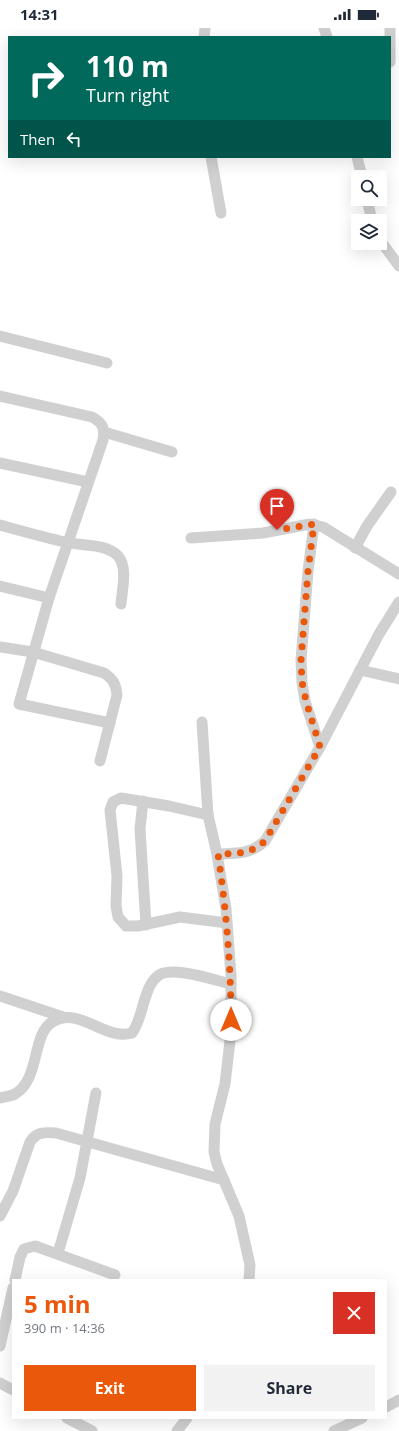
<!DOCTYPE html>
<html lang="en">
<head>
<meta charset="utf-8">
<style>
	:root { --surface:#fff; --page:#f2f2f3; --text:#1f2937; --muted:#747a83; --accent:#ea580c }
	body { margin:0; font-family:"Open Sans",sans-serif; background:var(--page); color:var(--text); height:100vh; display:flex; flex-direction:column; font-size:15px; white-space:nowrap }
	* { box-sizing:border-box; margin:0 }
	p { font-size:13px; color:var(--muted) }
	.icon { flex:none; width:22px; height:22px; fill:none; stroke:currentColor; stroke-width:2; stroke-linecap:round; stroke-linejoin:round }
	.map { position:relative; flex:1; overflow:hidden }
	.details { position:absolute; left:12px; top:1251px; width:375px; height:140px; display:flex; flex-direction:column; background:var(--surface); border-radius:0px; box-shadow:0 4px 16px #0002 }
	.details>* { flex:none }
	.banner { position:absolute; left:8px; top:8px; width:383px; height:122px; border-radius:0px; box-shadow:0 4px 16px #0002; background:#00695c; color:#fff; overflow:hidden }
	.controls { position:absolute; left:351px; top:142px; display:grid; gap:8px }
	.controls a { display:grid; place-items:center; width:36px; height:36px; border-radius:0px; background:var(--surface); box-shadow:0 4px 16px #0002; font-size:20px }
	.pin { position:absolute; display:grid; place-items:center; width:34px; height:34px; color:#fff; margin:-41px -17px; border-radius:50% 50% 50% 0; rotate:-45deg; box-shadow:0 0 4px #0007 }
	.pin .icon { rotate:45deg }
	.me { position:absolute; width:44px; margin:-22px; rotate:0deg; stroke-linejoin:round; filter:drop-shadow(0 0 3px #0008) }
	.turn { display:flex; align-items:center; gap:14px; height:84px; padding:0 12px; font-size:18px }
	.turn .icon { width:52px; height:52px; stroke-width:2.5 }
	.turn b { display:block; font-size:28px; line-height:34px }
	.then { display:flex; align-items:center; height:38px; padding:0 12px; background:#0003; gap:8px; font-size:15px }
	.round { display:grid; place-items:center; flex:none; width:42px; height:42px; border-radius:0px; background:var(--page) }
	.headline { display:flex; align-items:center; justify-content:space-between; height:68px; padding:0 12px }
	h1 { font-size:24px; font-weight:700; line-height:30px; color:var(--accent) }
	.primary-button { display:flex; gap:8px; margin-top:auto; padding:8px 12px }
	.primary-button a { flex:1; height:46px; border-radius:0px; background:var(--accent); color:#fff; font-size:16px; font-weight:700; line-height:46px; text-align:center }
	.primary-button a+a { background:var(--page); color:var(--text) }
	.status { display:flex; justify-content:space-between; align-items:center; height:28px; padding:0 20px; background:var(--surface); direction:ltr }
	.status svg { height:11px; fill:currentColor }
	.map>svg:first-child { display:block }
</style>
</head>
<body>
<div class="status"><b>14:31</b><svg viewBox="0 0 49 12"><path d="M0 12V9h3v3zM5 12V6h3v6zM10 12V3h3v9zM15 12V0h3v12zM26 1h20v11H26zM47 4h2v5h-2z"/></svg></div>
<div class="map">
<svg width="399" height="1403" viewBox="0 0 399 1403">
	<rect width="100%" height="100%" fill="#fff"/>
	<g fill="none" stroke-linecap="round" stroke-linejoin="round">
		<g stroke="#d0d0d0" stroke-width="11">
			<polyline points="324,0 327,9"/>
			<polyline points="390,0 390,34"/>
			<polyline points="204,9 205,0"/>
			<polyline points="211,129 221,185"/>
			<polyline points="357,129 362,149"/>
			<polyline points="367,171 372,193"/>
			<polyline points="380,212 399,238"/>
			<polyline points="0,308 107,335"/>
			<path d="M0,368L92,389C103,395 105,400 103,412L49,570L19,676L110,695"/>
			<polyline points="104,404 172,424"/>
			<polyline points="0,435 88,454"/>
			<polyline points="314,496 308,543 301,632 302,654 305,673 320,719"/>
			<path d="M0,497C22,503 43,509 65,514C81,518 106,515 118,528C128,539 122,562 121,576"/>
			<polyline points="191,510 263,505 310,496 323,499 399,546"/>
			<polyline points="355,520 367,498 391,464"/>
			<polyline points="0,558 49,570"/>
			<path d="M0,619L33,624L104,645C113,651 116,656 117,667L100,733"/>
			<polyline points="360,642 399,651"/>
			<polyline points="202,694 208,787 217,826 226,881 231,947 231,1004 225,1056 215,1096 214,1124 217,1136 239,1188 250,1237 249,1252"/>
			<polyline points="143,773 140,801 146,897"/>
			<polyline points="208,787 169,778 121,770 113,774 110,782 117,848 116,878 118,889 126,898 138,898 180,889 227,895"/>
			<path d="M217,826C238,825 249,827 265,813L320,719L379,606L399,574"/>
			<polyline points="0,968 63,989"/>
			<path d="M0,1070C4,1069 11,1068 15,1066C41,1051 31,1004 54,993C81,979 105,1013 132,1005C140,994 141,981 146,968C148,961 152,952 159,947C174,938 214,952 231,956"/>
			<path d="M0,1188L13,1163L30,1114C36,1104 45,1104 56,1105L224,1152"/>
			<polyline points="58,1225 80,1150 96,1065"/>
			<polyline points="15,1252 20,1229 24,1221 35,1218 115,1247"/>
			<polyline points="0,1318 13,1260"/>
			<polyline points="0,1355 13,1362"/>
			<polyline points="386,1379 399,1372"/>
			<polyline points="67,1390 92,1403"/>
			<polyline points="177,1403 187,1390"/>
			<polyline points="334,1403 362,1390"/>
		</g>
	</g>
	<g fill="none" stroke-linecap="round" stroke-linejoin="round">
		<path stroke="#ea580c" stroke-width="7" stroke-dasharray="0 12.6" d="M231,992C231,936 226,881 218,826C238,825 249,827 265,813L320,719L306,673L302,654L301,632L308,543L314,496L277,502"/>
	</g>
</svg>
<div class="controls">
<a><svg class="icon" aria-label="search" viewBox="0 0 24 24"><circle cx="10" cy="10" r="6"/><path d="M15 15l6 6"/></svg></a>
<a><svg class="icon" aria-label="layers" viewBox="0 0 24 24"><path d="M12 4l9 5-9 5-9-5zM3 14l9 5 9-5"/></svg></a>
</div>
<div class="pin" style="left:277px;top:502px;background:#d93025"><svg class="icon" aria-label="arrive" viewBox="0 0 24 24"><path d="M6 21V4h12l-3 4 3 4H6"/></svg></div>
<svg class="me" style="left:231px;top:992px" viewBox="-20 -20 40 40"><circle r="19" fill="#fff"/><path d="M0-13L10 11 0 6-10 11z" fill="#ea580c"/></svg>
<div class="banner">
<div class="turn"><svg class="icon" aria-label="right" viewBox="0 0 24 24"><path d="M7 20v-9h11M14 6l5 5-5 5"/></svg><div><b>110 m</b>Turn right</div></div>
<div class="then">Then<svg class="icon" aria-label="left" viewBox="0 0 24 24"><path d="M17 20v-9H6M10 6l-5 5 5 5"/></svg></div>
</div>
<section class="details">
<div class="headline"><div><h1>5 min</h1><p>390 m · 14:36</p></div><a class="round" style="background:#d93025;color:#fff"><svg class="icon" aria-label="close" viewBox="0 0 24 24"><path d="M6 6l12 12M18 6L6 18"/></svg></a></div>
<div class="primary-button"><a>Exit</a><a>Share</a></div>
</section>
</div>
</body>
</html>
